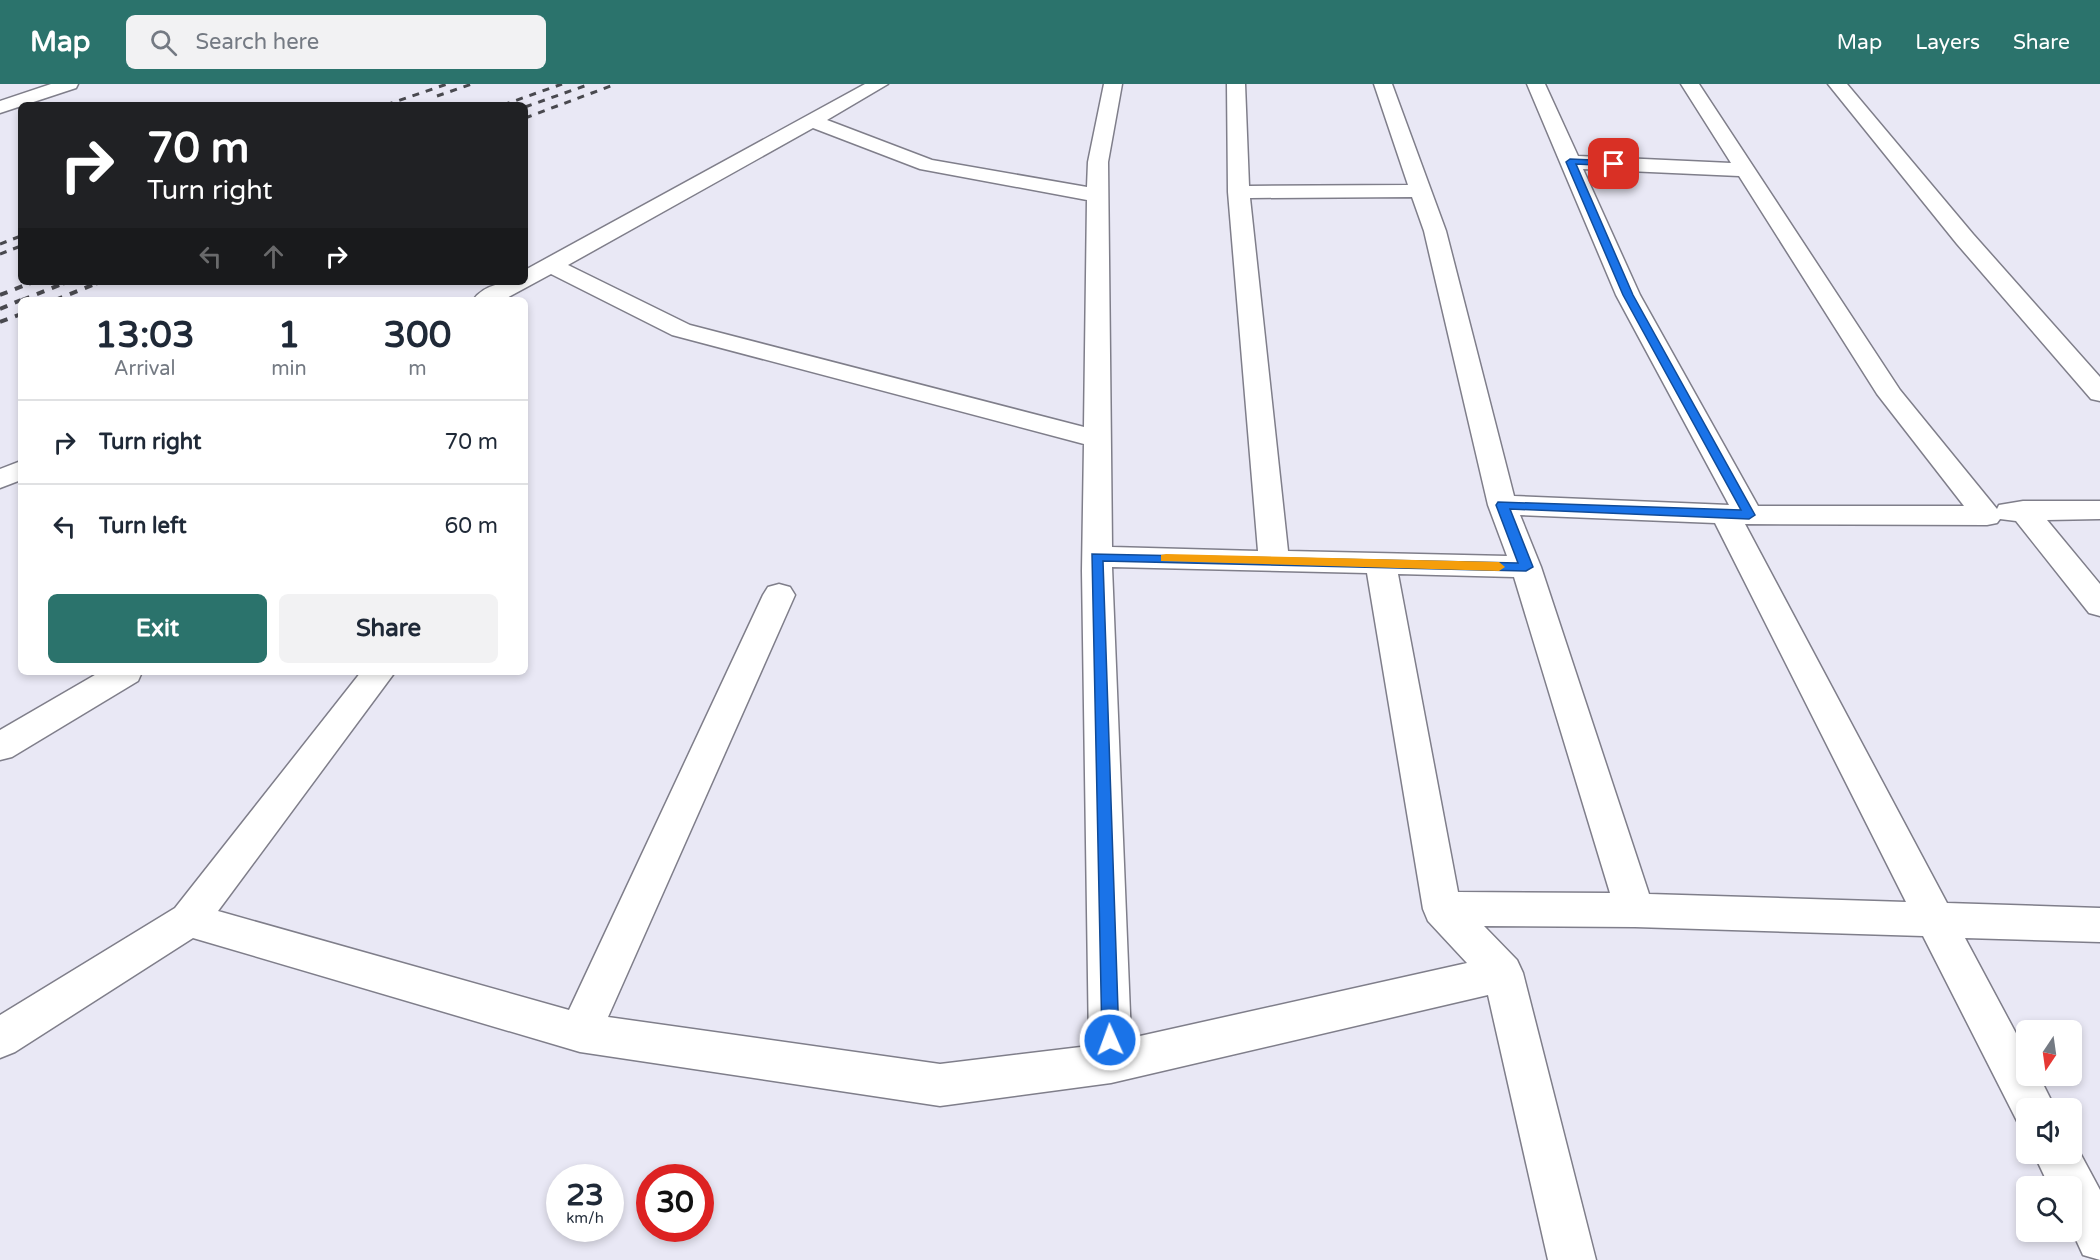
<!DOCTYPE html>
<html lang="en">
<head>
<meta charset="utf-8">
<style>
	:root { --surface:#fff; --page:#f2f2f3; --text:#1f2937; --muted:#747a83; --line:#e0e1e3; --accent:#2b736c }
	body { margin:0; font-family:"Varela Round",sans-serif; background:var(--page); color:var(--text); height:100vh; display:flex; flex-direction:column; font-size:22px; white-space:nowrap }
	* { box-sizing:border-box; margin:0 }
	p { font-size:20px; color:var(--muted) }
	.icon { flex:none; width:33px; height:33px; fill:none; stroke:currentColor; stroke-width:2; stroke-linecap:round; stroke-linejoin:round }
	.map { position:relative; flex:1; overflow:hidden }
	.sheet { position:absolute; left:18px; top:213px; width:510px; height:378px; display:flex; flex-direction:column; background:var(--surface); border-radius:9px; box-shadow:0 3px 9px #0003 }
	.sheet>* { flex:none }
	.hud { position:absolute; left:18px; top:18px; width:510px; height:183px; border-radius:9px; box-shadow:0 3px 9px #0003; background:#202124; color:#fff; overflow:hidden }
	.needle { width:39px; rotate:193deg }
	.controls { position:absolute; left:2016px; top:936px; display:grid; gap:12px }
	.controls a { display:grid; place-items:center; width:66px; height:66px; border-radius:9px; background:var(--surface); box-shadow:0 3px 9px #0003; font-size:30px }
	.speed { position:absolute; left:546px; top:1080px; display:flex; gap:12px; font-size:30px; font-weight:700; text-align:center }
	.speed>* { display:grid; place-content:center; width:78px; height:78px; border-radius:50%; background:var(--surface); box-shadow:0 3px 9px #0003; line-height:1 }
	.speed small { font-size:15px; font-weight:400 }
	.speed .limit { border:9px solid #d22; background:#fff; color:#111 }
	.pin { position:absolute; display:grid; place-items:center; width:51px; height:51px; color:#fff; margin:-26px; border-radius:12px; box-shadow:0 3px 9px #0006 }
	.me { position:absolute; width:66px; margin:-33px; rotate:358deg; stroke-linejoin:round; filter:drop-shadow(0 0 4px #0008) }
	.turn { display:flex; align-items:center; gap:21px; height:126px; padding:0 30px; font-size:27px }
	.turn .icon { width:78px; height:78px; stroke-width:2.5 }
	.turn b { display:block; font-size:42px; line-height:51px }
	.lanes { display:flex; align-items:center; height:57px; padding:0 30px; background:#0003; justify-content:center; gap:30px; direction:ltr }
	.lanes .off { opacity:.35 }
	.eta { display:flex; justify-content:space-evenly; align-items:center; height:102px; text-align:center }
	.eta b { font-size:36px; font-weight:700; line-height:42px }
	.cta { display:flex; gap:12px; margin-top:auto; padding:12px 30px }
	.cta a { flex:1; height:69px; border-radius:9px; background:var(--accent); color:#fff; font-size:24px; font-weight:700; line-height:69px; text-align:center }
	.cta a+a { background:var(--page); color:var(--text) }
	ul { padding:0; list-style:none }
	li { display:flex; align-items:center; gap:18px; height:84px; padding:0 30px; border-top:2px solid var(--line) }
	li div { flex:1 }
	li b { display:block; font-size:22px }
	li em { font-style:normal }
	header { display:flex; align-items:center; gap:36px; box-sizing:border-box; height:84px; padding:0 30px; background:var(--accent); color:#fff }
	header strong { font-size:28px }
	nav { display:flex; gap:33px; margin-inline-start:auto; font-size:21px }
	.search { width:420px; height:54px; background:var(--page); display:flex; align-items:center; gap:15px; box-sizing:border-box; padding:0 21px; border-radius:9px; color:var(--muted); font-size:22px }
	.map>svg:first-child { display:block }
</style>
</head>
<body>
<header>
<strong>Map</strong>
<div class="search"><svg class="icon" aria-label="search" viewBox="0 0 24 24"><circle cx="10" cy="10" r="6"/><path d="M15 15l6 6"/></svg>Search here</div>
<nav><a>Map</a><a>Layers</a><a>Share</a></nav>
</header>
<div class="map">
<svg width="2100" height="1176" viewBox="0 0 2100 1176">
	<rect width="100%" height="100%" fill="#e9e8f5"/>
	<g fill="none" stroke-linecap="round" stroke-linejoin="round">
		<g stroke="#7f7e8a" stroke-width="3">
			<g id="minor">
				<polygon points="51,0 78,0 76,4 0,29 0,17"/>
				<path d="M865,0H888L827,36L932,76L1087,103L1088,78L1104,0H1122L1108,78L1112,463L1258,467L1228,108L1227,0H1245L1249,102L1408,101L1374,0H1392L1446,147L1514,412L1729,421L1616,211L1527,0H1545L1578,72L1731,79L1681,0H1699L1900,306L1997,425L1999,421L2023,417H2100V435L2047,436L2100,500V532L2089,529L2016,437L2000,435L1997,439L1987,441L1745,440L1947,819L2100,824V858L1965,854L2026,968V992H2039L2055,1024H2026V1043L2018,1039L1923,852L1635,843L1484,842L1517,876L1523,889L1596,1176H1548L1488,911L1111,999L940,1022L580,968L193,854L15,968L0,974V931L175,824L361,588H395L218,827L569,926L763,511L768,503L779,500L790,503L795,511L608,933L940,980L1089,962L1082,487L1084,360L672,251L551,190L503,216H473C485,199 507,198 525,198V186ZM813,44L920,85L1087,116L1084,343L690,241L568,181ZM1583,85L1739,92L1877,310L1964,422H1758L1640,211ZM1412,113L1424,147L1488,421L1507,472L1288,467L1250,114ZM1520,431L1715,439L1906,818L1649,810L1541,483ZM1112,483L1367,489L1423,825L1428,837L1467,879L1131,954ZM1398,490L1514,493L1610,809L1458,808Z"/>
				<polygon points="1828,0 1847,0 1973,150 2100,293 2100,317 2091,315 1957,160"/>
				<polygon points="21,377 21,396 0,404 0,385"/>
				<polygon points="100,588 142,588 138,597 12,673 0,676 0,646"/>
				<polygon points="2072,1054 2100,1106 2100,1176 2083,1171 2072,1147 2072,1102 2049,1102 2034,1070 2072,1070"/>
			</g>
		</g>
		<use href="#minor" fill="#fff" fill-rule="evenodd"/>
		<g stroke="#49494f" stroke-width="3" stroke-dasharray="7 7" stroke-linecap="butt">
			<polyline points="437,12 472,0"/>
			<polyline points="386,21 447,0"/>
			<polyline points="503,21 562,0"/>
			<polyline points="525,23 590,0"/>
			<polyline points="525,34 616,0"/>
			<polyline points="0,160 21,152"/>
			<polyline points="0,170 21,162"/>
			<polyline points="29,200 34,198"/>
			<polyline points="63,200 68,198"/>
			<polyline points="96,200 101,198"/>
		</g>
		<g stroke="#49494f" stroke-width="4" stroke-dasharray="8 8" stroke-linecap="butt">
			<polyline points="0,211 33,198"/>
			<polyline points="22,216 67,198"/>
			<polyline points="55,216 100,198"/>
			<polyline points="0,225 21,216"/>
			<polyline points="0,238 21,230"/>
		</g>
	</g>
	<polygon fill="#1a73e8" stroke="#114b97" stroke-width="1.5" points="1570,75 1614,77 1618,80 1614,82 1576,80 1633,211 1755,431 1749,435 1510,425 1533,483 1526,487 1103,477 1119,956 1117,962 1110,964 1104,962 1102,956 1092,470 1518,479 1496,421 1498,418 1741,426 1623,211 1566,78"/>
	<polygon fill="#f59e0b" points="1166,470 1499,478 1505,483 1499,487 1161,477 1161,471"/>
</svg>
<div class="controls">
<a><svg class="needle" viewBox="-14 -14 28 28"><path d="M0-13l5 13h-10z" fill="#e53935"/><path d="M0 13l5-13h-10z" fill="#747a83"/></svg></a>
<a><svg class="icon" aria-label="sound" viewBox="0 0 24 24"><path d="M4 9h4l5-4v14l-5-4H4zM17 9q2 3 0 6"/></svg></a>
<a><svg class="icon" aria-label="search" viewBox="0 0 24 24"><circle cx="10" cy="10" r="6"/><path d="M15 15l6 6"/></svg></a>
</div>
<div class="speed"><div>23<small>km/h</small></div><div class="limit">30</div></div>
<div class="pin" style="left:1614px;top:80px;background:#d93025"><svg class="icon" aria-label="arrive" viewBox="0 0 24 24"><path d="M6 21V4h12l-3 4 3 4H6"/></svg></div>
<svg class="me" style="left:1110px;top:956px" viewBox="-20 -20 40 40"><circle r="17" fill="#1a73e8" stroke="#fff" stroke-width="3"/><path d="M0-11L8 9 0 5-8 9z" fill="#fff"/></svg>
<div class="hud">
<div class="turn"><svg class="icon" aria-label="right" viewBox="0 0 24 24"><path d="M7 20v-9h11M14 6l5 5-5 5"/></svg><div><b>70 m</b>Turn right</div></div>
<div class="lanes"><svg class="icon off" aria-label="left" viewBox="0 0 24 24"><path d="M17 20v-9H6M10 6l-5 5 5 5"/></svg><svg class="icon off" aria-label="ahead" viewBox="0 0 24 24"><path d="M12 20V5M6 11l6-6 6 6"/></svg><svg class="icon" aria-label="right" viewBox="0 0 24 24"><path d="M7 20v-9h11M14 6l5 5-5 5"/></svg></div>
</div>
<section class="sheet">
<div class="eta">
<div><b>13:03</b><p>Arrival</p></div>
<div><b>1</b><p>min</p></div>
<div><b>300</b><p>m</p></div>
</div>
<ul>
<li><svg class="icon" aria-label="right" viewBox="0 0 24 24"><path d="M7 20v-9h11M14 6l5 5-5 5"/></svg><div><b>Turn right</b></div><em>70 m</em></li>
<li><svg class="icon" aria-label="left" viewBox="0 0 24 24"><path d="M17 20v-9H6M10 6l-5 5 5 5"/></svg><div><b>Turn left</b></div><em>60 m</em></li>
</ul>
<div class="cta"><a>Exit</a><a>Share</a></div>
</section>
</div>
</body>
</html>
